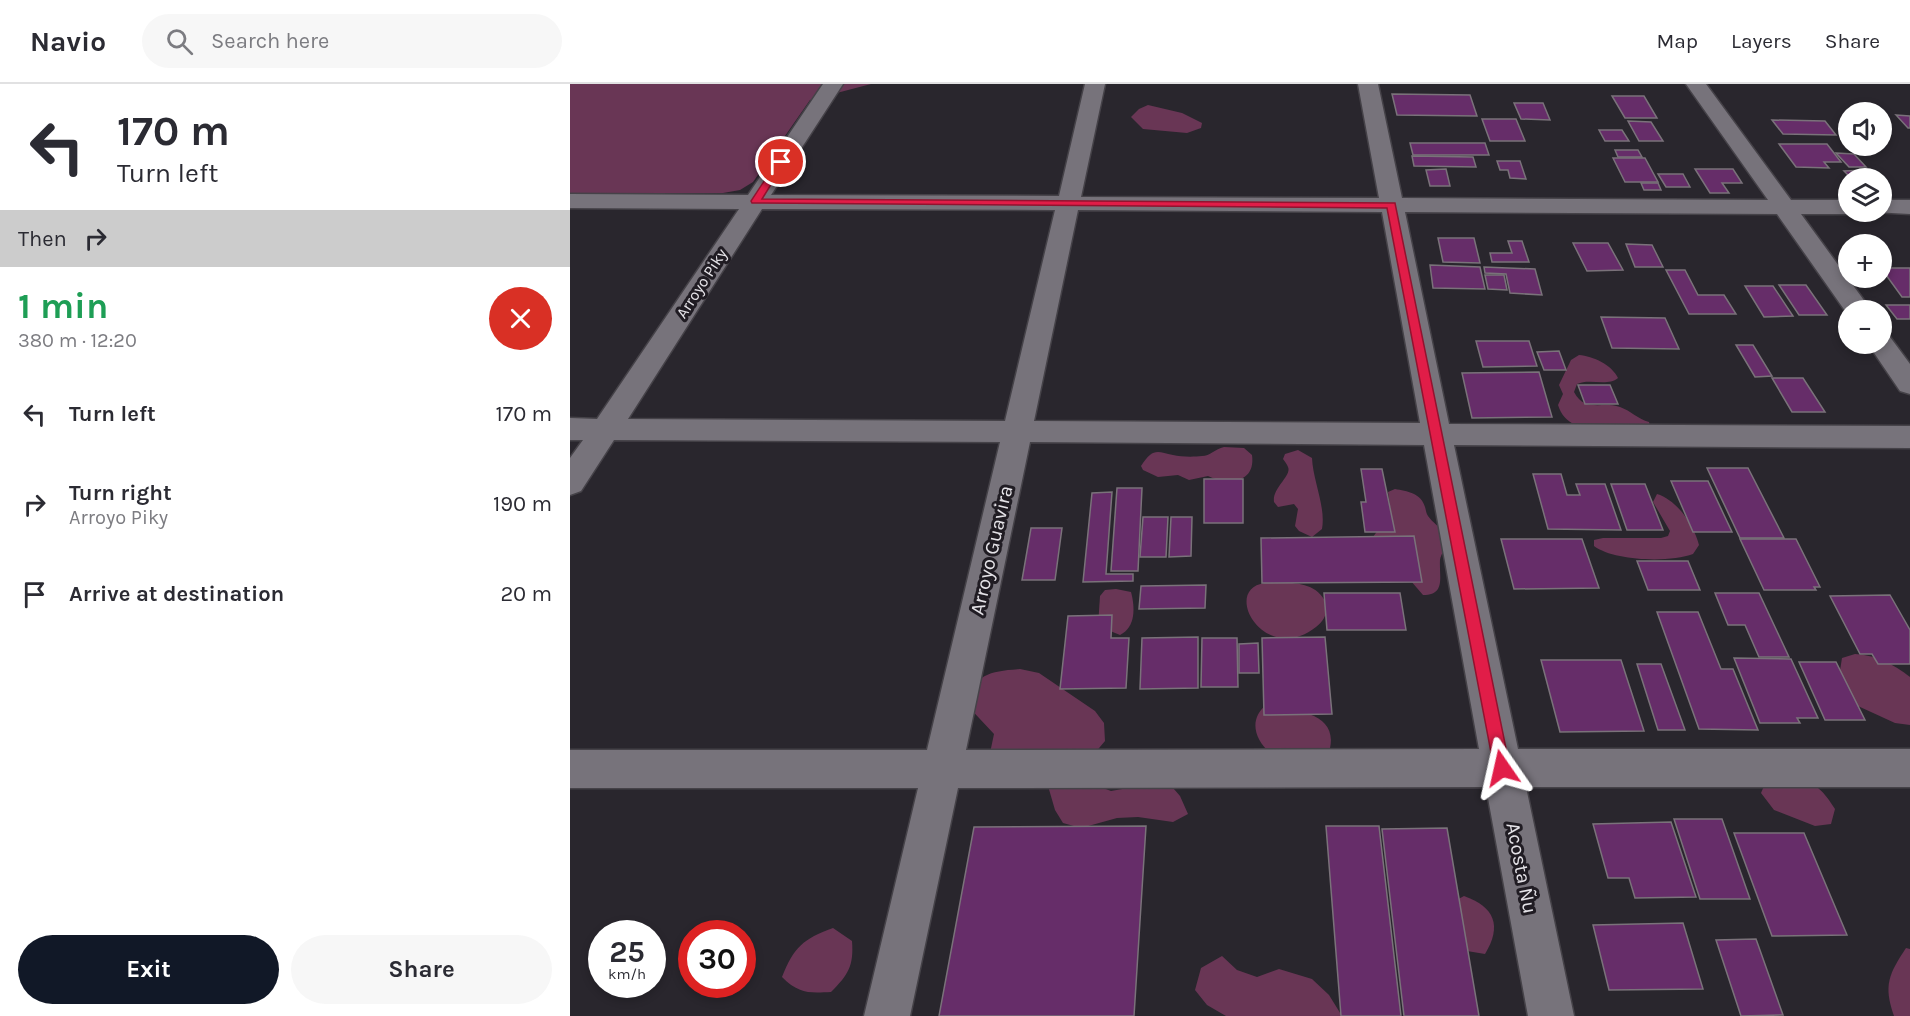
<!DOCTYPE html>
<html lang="en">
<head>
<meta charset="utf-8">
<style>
	:root { --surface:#fff; --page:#f7f7f7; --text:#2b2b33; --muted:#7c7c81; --line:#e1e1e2; --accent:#111827 }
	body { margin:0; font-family:Karla,sans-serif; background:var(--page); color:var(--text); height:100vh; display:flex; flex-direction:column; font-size:22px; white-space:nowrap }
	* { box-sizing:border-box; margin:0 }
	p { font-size:20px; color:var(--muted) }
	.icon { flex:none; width:33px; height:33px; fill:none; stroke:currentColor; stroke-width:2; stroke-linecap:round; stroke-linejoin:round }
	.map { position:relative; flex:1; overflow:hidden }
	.sheet { display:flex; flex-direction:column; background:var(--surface); width:570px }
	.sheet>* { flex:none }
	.guide { background:#fff; color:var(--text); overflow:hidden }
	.fabs { position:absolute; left:1268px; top:18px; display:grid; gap:12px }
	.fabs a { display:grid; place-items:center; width:54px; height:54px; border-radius:50%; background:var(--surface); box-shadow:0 3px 9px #0003; font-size:30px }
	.speed { position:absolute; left:18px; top:836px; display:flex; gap:12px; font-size:30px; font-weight:700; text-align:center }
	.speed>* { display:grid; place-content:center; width:78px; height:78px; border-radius:50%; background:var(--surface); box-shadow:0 3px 9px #0003; line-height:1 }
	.speed small { font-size:15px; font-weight:400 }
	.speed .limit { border:9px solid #d22; background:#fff; color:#111 }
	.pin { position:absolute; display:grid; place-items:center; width:51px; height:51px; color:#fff; margin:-26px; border:3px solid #fff; border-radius:50%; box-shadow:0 2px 6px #0007 }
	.me { position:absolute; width:66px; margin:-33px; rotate:349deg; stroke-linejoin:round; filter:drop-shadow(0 0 4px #0008) }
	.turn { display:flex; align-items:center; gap:21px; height:126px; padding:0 18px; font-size:27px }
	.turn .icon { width:78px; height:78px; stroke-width:2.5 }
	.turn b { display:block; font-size:42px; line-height:51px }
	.then { display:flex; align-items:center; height:57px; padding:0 18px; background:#0003; gap:12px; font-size:22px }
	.round { display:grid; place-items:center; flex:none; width:63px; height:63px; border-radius:32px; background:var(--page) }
	.overview { display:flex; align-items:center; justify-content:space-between; height:102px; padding:0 18px }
	h1 { font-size:36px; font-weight:700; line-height:45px; color:#1e9e55 }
	.action { display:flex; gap:12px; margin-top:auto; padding:12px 18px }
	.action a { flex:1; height:69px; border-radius:36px; background:var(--accent); color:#fff; font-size:24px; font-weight:700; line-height:69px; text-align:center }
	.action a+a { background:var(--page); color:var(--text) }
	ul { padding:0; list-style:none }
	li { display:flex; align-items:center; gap:18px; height:90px; padding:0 18px }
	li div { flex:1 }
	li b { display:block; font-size:22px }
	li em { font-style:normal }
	header { display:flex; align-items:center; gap:36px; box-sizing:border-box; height:84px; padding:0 30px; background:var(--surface); border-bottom:2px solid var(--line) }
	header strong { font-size:28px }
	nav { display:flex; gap:33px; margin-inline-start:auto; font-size:21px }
	.search { width:420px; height:54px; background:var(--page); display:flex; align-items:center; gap:15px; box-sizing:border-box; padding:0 21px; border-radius:33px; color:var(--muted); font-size:22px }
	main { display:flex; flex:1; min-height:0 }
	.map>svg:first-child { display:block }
</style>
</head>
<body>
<header>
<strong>Navio</strong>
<div class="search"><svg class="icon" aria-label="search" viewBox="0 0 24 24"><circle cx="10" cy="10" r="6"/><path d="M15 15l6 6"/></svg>Search here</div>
<nav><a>Map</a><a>Layers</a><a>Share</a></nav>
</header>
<main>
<section class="sheet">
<div class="guide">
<div class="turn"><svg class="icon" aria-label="left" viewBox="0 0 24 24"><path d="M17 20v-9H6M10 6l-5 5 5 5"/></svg><div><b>170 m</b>Turn left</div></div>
<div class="then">Then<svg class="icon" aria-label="right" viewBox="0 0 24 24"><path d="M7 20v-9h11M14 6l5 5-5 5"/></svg></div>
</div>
<div class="overview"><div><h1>1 min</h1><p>380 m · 12:20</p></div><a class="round" style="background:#d93025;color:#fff"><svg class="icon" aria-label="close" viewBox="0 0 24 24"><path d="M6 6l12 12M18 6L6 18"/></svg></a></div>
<ul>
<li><svg class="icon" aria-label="left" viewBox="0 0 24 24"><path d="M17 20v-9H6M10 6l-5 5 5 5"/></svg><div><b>Turn left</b></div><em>170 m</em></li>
<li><svg class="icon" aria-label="right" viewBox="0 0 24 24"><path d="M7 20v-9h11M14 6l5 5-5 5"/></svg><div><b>Turn right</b><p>Arroyo Piky</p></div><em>190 m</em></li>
<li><svg class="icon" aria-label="arrive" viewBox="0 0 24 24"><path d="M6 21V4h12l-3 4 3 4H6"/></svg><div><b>Arrive at destination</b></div><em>20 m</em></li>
</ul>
<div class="action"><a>Exit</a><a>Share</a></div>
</section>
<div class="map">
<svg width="1340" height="932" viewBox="0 0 1340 932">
	<rect width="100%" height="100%" fill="#29262d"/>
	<g fill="#693655">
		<polygon points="0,0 301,0 240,16 183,98 170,106 153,109 0,109"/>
		<polygon points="578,21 612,29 632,39 631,44 617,49 573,45 561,33 569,25"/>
		<path d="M1009,271C1023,272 1042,281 1048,294C1037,303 1020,294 1007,300L1004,308C1015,329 1032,317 1050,323C1061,327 1068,335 1079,338L1080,342C1051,343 999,357 988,321L993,310L989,301L1001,276Z"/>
		<path d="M654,363L674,364L682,371C686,399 658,402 638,392L619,396L608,391L588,393L573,386L571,382C583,364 586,367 603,371C611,373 624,373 632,372C640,372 645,365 654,363Z"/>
		<path d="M728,366L742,374C743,397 756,423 752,445L742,453L729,447L725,442L728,425L724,420L708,423L704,418C702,404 722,392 718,383C717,380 715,378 713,375L715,370Z"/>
		<path d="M825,405C837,407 851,409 855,423C856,426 856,429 858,432C864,441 874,443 875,458C876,464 871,470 870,476C869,493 876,511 853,511L803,453L808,446L822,436L818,408Z"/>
		<path d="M1087,410C1107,416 1124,441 1129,461L1123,470C1099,479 1044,477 1024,462V456L1033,454H1091L1098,452L1100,447L1083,418Z"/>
		<path d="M695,499C717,499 745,495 756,519C758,529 754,537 746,543C695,583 650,505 695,499Z"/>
		<path d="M546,505L561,508C565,523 566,543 550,551L528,542L530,512L535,506Z"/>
		<path d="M1285,570C1306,571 1323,580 1340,593V641L1325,639L1277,617L1269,593L1272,574Z"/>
		<path d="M450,585L469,589L525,627L534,639L535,657L524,670L525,701L541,707L597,697L610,712L618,730L603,738L568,733L547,734L511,744L493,739L485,726L476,695L420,669L424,650L395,619C405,590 420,587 450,585Z"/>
		<path d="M696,621C727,627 775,628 757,674L700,669C684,655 679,635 696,621Z"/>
		<path d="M1197,695C1232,695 1245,692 1265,725L1261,740L1245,742L1204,726L1191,709Z"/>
		<path d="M894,812C925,823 932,842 915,870L897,867L883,818Z"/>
		<path d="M263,844L282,857C284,882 278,891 261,908C239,909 229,910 212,893C224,863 233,855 263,844Z"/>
		<path d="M1336,864L1340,865V932H1324C1313,901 1319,890 1336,864Z"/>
		<polygon points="652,872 667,886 687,893 709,885 742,895 759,911 772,932 656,932 637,921 625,906 631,884"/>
	</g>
	<g fill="#662d69" stroke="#7a727a" stroke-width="1.5">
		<polygon points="822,10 900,11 907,32 827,31"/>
		<polygon points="1042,12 1074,12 1087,34 1055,34"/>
		<polygon points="944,19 973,19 980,36 951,35"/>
		<polygon points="1326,31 1340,32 1340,44 1338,44"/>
		<polygon points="912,35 946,35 955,57 920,57"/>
		<polygon points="1202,36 1255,37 1266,51 1213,50"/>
		<polygon points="1058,37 1081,38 1093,57 1069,57"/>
		<polygon points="1029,46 1052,46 1059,57 1035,57"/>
		<polygon points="840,59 915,59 919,71 843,71"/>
		<polygon points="1209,60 1257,60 1271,78 1254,78 1259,84 1226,83"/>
		<polygon points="1045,66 1068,66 1072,73 1048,73"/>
		<polygon points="1266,69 1284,70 1296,83 1279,83"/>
		<polygon points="842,72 903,73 906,83 844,82"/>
		<polygon points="1043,74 1075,74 1088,98 1055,98"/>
		<polygon points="927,77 950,77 956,95 940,94 938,86 930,86"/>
		<polygon points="876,85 880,102 860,102 856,86"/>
		<polygon points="1125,85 1163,85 1172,99 1152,99 1159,109 1140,109"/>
		<polygon points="1302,86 1309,94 1281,94 1274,87"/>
		<polygon points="1088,90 1113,90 1120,103 1096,103"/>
		<polygon points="1071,99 1088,99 1091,106 1074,106"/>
		<polygon points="868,154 904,154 910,179 873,178"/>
		<polygon points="938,157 952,157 959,178 922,178 920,169 942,169"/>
		<polygon points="1003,159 1038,159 1053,186 1017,187"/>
		<polygon points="1056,160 1082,161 1093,183 1065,183"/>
		<polygon points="860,181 910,183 915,205 863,204"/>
		<polygon points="914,183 965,185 972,211 940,209 936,190 915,189"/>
		<polygon points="1311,184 1340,184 1340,213 1332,213"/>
		<polygon points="1096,186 1115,186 1128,211 1154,211 1166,230 1119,230"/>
		<polygon points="915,191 934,191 937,206 918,205"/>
		<polygon points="1209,201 1236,201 1257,231 1229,231"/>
		<polygon points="1175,202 1203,202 1223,232 1194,233"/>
		<polygon points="1316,221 1340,221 1340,235 1327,235"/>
		<polygon points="1031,233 1095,234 1109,265 1042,264"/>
		<polygon points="906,257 959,257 967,282 913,283"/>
		<polygon points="1166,261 1183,261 1202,292 1185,293"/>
		<polygon points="989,267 996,286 974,286 967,268"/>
		<polygon points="969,288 982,333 902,334 892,289"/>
		<polygon points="1202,294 1233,294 1255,328 1222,328"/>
		<polygon points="1008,301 1040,301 1048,320 1015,320"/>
		<polygon points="1137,384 1178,384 1214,454 1170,454"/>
		<polygon points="791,385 812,385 825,448 795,448 791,418 796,418"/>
		<polygon points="963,390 991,390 997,411 1010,411 1006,400 1035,400 1051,446 978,445"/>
		<rect x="634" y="395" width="39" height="44"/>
		<polygon points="1101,397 1138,397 1162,448 1123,448"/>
		<polygon points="1041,400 1075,400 1093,446 1057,446"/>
		<polygon points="547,404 572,404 568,487 541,487"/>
		<polygon points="542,408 536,490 563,490 563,497 513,498 522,409"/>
		<polygon points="573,433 598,433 596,473 570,473"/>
		<polygon points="601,433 622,433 621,472 599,473"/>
		<polygon points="461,444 492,444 485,496 452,496"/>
		<polygon points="844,452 852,498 692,499 691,454"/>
		<polygon points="931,455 1012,455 1029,504 944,505"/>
		<polygon points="1170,455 1226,455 1250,503 1244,503 1246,506 1194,506"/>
		<polygon points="1067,477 1118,477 1130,506 1078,506"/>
		<polygon points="636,501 635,524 569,525 571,502"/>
		<polygon points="754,509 830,509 836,546 757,546"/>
		<polygon points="1145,509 1189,509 1219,573 1189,573 1175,541 1158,541"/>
		<polygon points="1320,511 1340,546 1340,580 1308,580 1302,570 1290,570 1260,512"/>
		<polygon points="1087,528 1128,528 1151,585 1163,585 1188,646 1129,645"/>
		<polygon points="542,531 541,554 559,554 556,604 490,605 498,532"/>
		<polygon points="628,553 628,604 570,605 572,554"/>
		<polygon points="755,553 762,630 694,631 692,554"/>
		<polygon points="632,554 667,554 668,603 631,603"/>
		<polygon points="688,559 689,589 669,589 669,560"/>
		<polygon points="1164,574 1221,575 1248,634 1227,634 1230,639 1190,639"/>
		<polygon points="971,576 1051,576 1074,647 990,648"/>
		<polygon points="1229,578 1266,578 1295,636 1255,636"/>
		<polygon points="1067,580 1091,580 1115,646 1088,646"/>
		<polygon points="1104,735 1152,735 1180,815 1130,815"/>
		<polygon points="1101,738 1126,813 1065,814 1059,794 1038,794 1023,740"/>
		<polygon points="576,742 564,932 369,932 404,743"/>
		<polygon points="756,742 809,742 831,932 771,932"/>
		<polygon points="877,744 909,932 834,932 812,745"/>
		<polygon points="1164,749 1234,749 1277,851 1202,852"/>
		<polygon points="1113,839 1133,905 1039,906 1023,841"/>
		<polygon points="1186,855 1213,931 1171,932 1146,856"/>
	</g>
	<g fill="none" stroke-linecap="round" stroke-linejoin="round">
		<g stroke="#454248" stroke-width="3">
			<g id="street">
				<path d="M253,0H273L201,111L489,112L515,0H535L511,113L809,114L788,0H808L832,114L1198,116L1116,0H1136L1221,116H1278V128H1286L1278,130H1231L1301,226H1278V231L1207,130L835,128L879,340L1340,342V364L884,361L948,665H1340V703H956L1004,932H958L916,703L388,704L340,932H294L348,704H0V666H357L430,358L44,356L11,407L0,411V374L13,356H0V334L27,335L169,125L0,124V110L178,111ZM192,125L485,126L435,337L58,335ZM508,126L812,128L850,339L464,337ZM460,358L854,361L909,665L396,666Z"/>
				<polygon points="1311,116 1340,116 1340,130 1303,128 1311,128"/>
				<polygon points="1311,250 1320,253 1340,280 1340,310 1330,307 1298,260 1311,260"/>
			</g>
		</g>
		<use href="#street" fill="#77737b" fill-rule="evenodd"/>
	</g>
	<polygon fill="#e11d48" stroke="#92132f" stroke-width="1.5" points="208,76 215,78 192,115 825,119 940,684 938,690 932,692 926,690 924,684 817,124 182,119 181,117"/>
	<g text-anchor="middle" stroke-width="6" stroke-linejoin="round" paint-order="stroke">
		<g font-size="16" fill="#e5e3e8" stroke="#201c23">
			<text transform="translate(131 199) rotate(-57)" y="6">Arroyo Piky</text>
		</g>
		<g font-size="20" fill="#e5e3e8" stroke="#201c23">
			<text transform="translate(421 466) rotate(-77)" y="7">Arroyo Guavira</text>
			<text transform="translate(952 784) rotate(79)" y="7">Acosta Ñu</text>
		</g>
	</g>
</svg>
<div class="fabs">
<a><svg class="icon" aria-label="sound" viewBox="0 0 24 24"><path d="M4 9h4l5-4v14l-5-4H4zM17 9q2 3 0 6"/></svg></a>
<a><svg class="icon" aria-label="layers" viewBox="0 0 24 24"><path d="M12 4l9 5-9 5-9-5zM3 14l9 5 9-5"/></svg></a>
<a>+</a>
<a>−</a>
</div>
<div class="speed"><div>25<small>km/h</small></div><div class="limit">30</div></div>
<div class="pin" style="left:211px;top:78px;background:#d93025"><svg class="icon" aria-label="arrive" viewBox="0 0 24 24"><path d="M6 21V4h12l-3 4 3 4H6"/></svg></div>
<svg class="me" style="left:932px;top:684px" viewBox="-20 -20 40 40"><path d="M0-17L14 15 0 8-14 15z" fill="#e11d48" stroke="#fff" stroke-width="4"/></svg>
</div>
</main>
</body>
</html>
